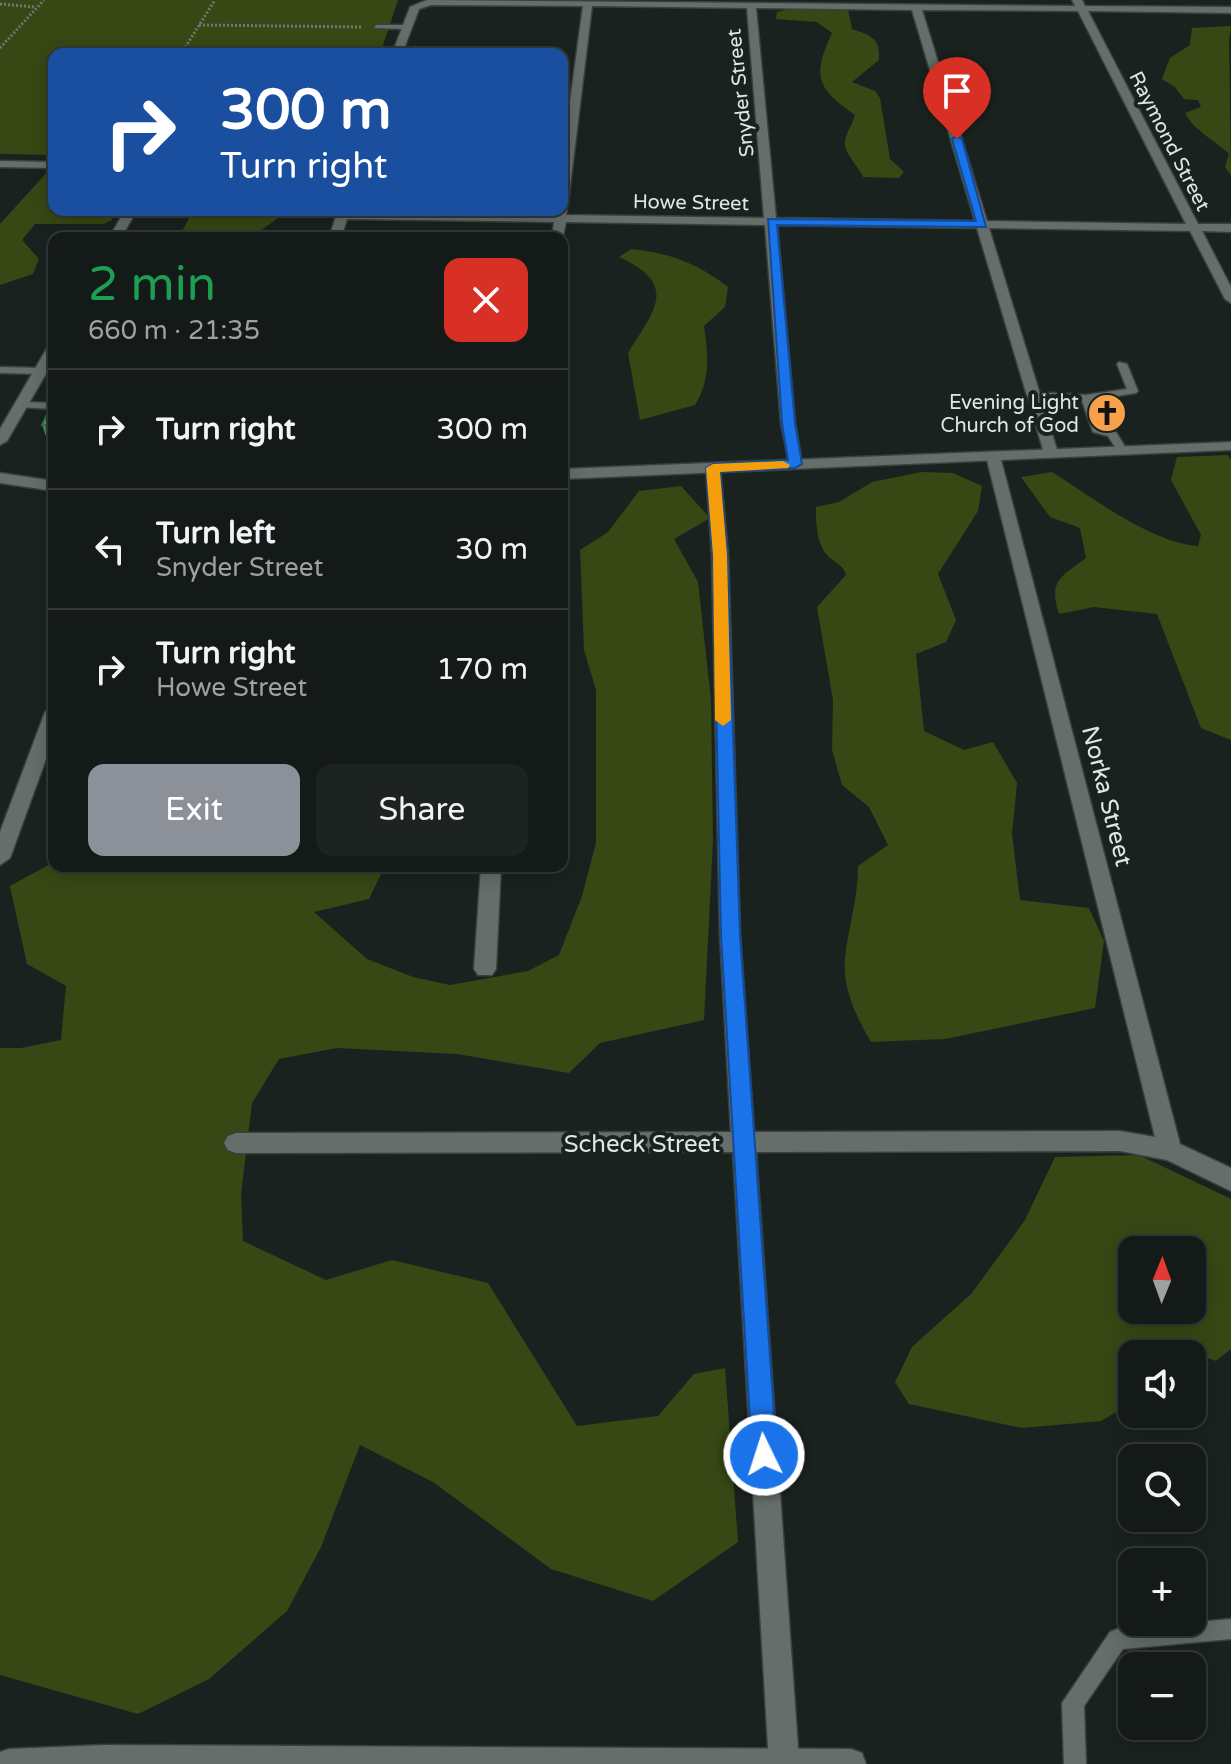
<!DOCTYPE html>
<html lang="en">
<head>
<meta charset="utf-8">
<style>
	:root { --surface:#141a17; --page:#1d2320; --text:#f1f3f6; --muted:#9da1a1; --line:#333836; --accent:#8c9099 }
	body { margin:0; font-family:"Varela Round",sans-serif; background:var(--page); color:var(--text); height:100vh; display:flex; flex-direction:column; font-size:30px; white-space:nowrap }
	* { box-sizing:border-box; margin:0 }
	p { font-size:26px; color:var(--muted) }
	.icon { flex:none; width:44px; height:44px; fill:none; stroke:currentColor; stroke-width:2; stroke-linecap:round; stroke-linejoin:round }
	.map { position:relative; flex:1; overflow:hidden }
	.details { position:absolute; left:48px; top:232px; width:520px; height:640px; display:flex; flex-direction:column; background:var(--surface); border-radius:16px; box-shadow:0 4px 20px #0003,0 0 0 2px var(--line) }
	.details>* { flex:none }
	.top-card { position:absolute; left:48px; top:48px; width:520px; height:168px; border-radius:16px; box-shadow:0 4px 20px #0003,0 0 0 2px var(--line); background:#1a4fa0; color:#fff; overflow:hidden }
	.needle { width:52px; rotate:1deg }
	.fabs { position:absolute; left:1118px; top:1236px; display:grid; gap:16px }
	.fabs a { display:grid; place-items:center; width:88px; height:88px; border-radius:16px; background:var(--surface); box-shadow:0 4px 20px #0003,0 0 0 2px var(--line); font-size:40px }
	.pin { position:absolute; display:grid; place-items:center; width:68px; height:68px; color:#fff; margin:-82px -34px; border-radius:50% 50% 50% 0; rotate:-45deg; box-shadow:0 0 8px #0007 }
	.pin .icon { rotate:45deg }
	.me { position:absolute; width:88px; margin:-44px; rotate:356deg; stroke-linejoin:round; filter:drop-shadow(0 0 6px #0008) }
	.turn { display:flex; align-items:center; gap:28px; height:168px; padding:0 40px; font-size:36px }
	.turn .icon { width:104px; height:104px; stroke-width:2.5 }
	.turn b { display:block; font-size:56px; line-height:68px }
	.round { display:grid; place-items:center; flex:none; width:84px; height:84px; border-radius:16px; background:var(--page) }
	.overview { display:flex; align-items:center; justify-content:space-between; height:136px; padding:0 40px }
	h1 { font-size:48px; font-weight:600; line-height:60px; color:#1e9e55 }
	.primary-button { display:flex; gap:16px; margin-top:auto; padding:16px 40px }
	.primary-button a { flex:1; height:92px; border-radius:16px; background:var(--accent); color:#fff; font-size:32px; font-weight:600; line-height:92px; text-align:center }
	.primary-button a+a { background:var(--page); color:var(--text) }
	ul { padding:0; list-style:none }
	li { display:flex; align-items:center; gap:24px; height:120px; padding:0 40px; border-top:2px solid var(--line) }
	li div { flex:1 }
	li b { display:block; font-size:30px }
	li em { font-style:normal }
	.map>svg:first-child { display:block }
</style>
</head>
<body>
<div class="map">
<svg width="1231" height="1764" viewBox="0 0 1231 1764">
	<rect width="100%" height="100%" fill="#1a221f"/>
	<g fill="#374814" fill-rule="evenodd">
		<polygon points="0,0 398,0 380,54 54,54 54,155 0,154"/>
		<path d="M797,7L848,9L852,29C872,36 880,38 879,60L852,82L875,91L880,98L890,159L904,172L899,178L863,177C859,166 843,153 845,141C846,133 853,123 855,115C816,88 812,76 832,33L817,22L776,19L777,12Z"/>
		<path d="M1231,26L1229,40L1231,175L1225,167L1229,154C1214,139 1195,132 1185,113L1201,107L1198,100L1184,99L1175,87L1162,79L1170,58L1190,45L1192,28Z"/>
		<polygon points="50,169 54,169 54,210 109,210 112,220 104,224 35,224 22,240 39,259 33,274 0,285 0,224"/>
		<polygon points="194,210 289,210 250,238 178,238"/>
		<path d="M631,249C670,253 697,263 728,287L725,307L704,326C708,357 711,378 695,405L640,420L628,353C654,310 680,285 619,257Z"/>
		<path d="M1228,455L1231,460V740L1201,728L1157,614L1094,607L1059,614C1048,580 1061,577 1086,558L1080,528L1050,517L1021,477L1052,472C1094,498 1149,542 1198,546L1201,535L1171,480L1177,457Z"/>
		<path d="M922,472L953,473L982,486L978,511L938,574L956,620L946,642L916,654L924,731L964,750L993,742L1017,783L1012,834L1020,900L1089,908L1104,941L1095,1008L945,1039L871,1042C857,1018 842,988 845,959C848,927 858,900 858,866L888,845L869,807L842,785L832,750L833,700L817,607L846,575C843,565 836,563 829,557C816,544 816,523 816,507L839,502L872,482Z"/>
		<polygon points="681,486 710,518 674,539 698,582 711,700 713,841 704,1020 600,1043 569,1073 457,1054 337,1048 279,1059 252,1103 241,1194 243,1241 326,1280 392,1260 488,1283 577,1426 658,1416 694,1374 725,1368 738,1542 653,1601 551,1569 433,1482 360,1445 321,1547 287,1611 209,1679 138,1714 0,1675 0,1048 21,1048 61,1040 66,986 27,964 10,886 54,862 54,866 385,866 369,899 314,912 367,959 413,977 450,985 528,971 559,955 582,896 596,843 596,690 584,650 580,550 608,532 639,491"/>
		<path d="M1139,1155L1231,1199V1349L1216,1361L1161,1341L1155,1354H1132V1403L1101,1421L1022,1428L909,1404L895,1382L912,1347L972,1293L1025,1220L1055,1157ZM1132,1250H1192V1310H1132Z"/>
	</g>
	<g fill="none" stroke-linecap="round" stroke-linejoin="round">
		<g stroke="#3a403d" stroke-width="3">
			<g id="lane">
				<polygon points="376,25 406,25 409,27 406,29 374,28"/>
				<polygon points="1119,362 1127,364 1138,391 1136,393 1092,400 1101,428 1116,432 1127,450 1126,452 1118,452 1108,436 1093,432 1082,401 1034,398 1029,395 1034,392 1086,395 1127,389 1117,364"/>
				<polygon points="0,367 41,368 46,371 41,374 0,373"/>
				<polygon points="22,402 54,403 54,409 18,407 18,403"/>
				<polygon points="1231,1619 1231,1639 1123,1649 1084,1706 1086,1764 1064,1764 1062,1703 1110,1632 1117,1629"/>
			</g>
		</g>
		<g stroke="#3a403d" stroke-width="3">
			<g id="street">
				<path d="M427,0L1075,6L1072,0H1082L1085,6L1231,7V13L1088,11L1198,224H1231V232L1202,231L1231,287V303L1225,299L1190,231L989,228L1058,453L1051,457L1044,453L977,228L777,225L795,423L802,464L795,468L790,467L781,423L765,225L566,222L562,241V238H552L554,222L347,219L341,238H329L338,210L555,215V210H562V207L567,210L566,215L764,218L747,8L592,6L568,203L562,207V160L583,6L431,5L419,9L402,54H392L410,7ZM756,8L912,10L975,221L776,218ZM922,10L1078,11L1186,224L987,221Z"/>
				<polygon points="0,161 54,162 54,168 0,167"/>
				<polygon points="125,210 137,210 121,238 109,238"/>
				<polygon points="54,344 54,360 7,441 0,445 0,429 47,348"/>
				<polygon points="993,452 1000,456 1180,1144 1231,1168 1231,1191 1167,1160 1120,1151 756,1152 799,1762 769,1764 733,1152 236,1153 228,1150 224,1143 228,1136 236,1133 731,1132 720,935 712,555 706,468 713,464 720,468 728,555 740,935 754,1132 1120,1131 1155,1137 986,456"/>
				<polygon points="54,706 54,737 10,858 0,865 0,832 45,712"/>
				<polygon points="481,866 501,866 496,969 492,975 478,975 474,969"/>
			</g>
		</g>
		<g stroke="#3a403d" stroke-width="3">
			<g id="secondary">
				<polygon points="1231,442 1231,450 562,479 562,469"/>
				<polygon points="0,473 54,481 54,491 0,483"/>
				<polygon points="104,1745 851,1749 862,1753 866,1764 0,1764 0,1752 9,1749"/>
			</g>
		</g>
		<g stroke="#6f7673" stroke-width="3" stroke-dasharray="2 2" stroke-linecap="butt">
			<polyline points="0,4 34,7"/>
			<polyline points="199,25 362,27"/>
			<polyline points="0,48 44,0"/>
			<polyline points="181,54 215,0"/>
		</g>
		<use href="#lane" fill="#656e6a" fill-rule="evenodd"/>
		<use href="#street" fill="#656e6a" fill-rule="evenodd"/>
		<use href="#secondary" fill="#656e6a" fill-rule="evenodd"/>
	</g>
	<polygon fill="#478a50" points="54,400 54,457 53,457 42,425"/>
	<polygon fill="#52a05d" stroke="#397041" stroke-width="2" points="54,400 54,425 42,425"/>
	<polygon fill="#1a73e8" stroke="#114b97" stroke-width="2" points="957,136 962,139 986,227 777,225 795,423 802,464 795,468 720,472 727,555 740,935 777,1455 773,1464 764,1467 756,1464 752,1455 721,935 713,555 706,468 713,464 788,460 782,423 768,219 976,221 952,139"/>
	<polygon fill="#f59e0b" points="783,461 790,465 788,468 720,472 727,555 731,720 723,726 715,720 713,555 706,468 713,464"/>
	<defs>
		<g id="church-disc" transform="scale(2)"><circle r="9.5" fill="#f8a14a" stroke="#1a221f"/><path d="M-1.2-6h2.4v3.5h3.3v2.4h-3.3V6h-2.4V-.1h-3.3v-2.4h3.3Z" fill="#111"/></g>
	</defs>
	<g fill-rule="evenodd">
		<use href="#church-disc" x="1107" y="413"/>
	</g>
	<g text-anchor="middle" stroke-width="8" stroke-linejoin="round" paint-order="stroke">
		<g font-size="20" fill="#e0e6e3" stroke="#1a221f">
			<text transform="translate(740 93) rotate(-96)" y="7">Snyder Street</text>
			<text transform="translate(1170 141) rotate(63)" y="7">Raymond Street</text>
			<text transform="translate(691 202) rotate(1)" y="7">Howe Street</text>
		</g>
		<g font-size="20" fill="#e0e6e3" stroke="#1a221f" text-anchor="end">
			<text x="1079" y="409">Evening Light<tspan x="1079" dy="23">Church of God</tspan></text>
		</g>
		<g font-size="24" fill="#e0e6e3" stroke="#1a221f">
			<text transform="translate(1107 796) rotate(76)" y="8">Norka Street</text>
			<text x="642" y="1152">Scheck Street</text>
		</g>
	</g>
</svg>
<div class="fabs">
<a><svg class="needle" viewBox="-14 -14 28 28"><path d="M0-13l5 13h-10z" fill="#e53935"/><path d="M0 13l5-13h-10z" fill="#9da1a1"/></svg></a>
<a><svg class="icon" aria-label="sound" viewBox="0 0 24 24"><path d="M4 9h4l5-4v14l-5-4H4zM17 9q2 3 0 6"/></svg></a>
<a><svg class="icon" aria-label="search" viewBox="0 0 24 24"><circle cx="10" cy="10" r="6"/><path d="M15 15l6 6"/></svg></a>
<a>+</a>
<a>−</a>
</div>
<div class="pin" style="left:957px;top:139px;background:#d93025"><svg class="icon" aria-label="arrive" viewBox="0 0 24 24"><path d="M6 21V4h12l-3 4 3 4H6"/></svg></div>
<svg class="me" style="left:764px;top:1455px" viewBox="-20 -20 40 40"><circle r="17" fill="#1a73e8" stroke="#fff" stroke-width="3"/><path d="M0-11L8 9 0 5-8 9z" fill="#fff"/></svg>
<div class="top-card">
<div class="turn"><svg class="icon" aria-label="right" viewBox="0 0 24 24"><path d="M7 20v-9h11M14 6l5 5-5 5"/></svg><div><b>300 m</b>Turn right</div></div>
</div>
<section class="details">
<div class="overview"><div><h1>2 min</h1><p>660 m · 21:35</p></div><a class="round" style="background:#d93025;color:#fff"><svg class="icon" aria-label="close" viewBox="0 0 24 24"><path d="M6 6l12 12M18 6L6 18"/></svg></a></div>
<ul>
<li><svg class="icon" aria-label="right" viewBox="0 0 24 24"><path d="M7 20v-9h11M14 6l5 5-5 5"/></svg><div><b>Turn right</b></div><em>300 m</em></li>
<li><svg class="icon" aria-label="left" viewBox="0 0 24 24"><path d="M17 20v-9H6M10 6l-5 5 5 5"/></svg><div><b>Turn left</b><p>Snyder Street</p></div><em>30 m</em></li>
<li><svg class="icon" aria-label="right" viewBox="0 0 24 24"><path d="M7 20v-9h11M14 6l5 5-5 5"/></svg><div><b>Turn right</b><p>Howe Street</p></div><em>170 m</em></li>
</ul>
<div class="primary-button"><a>Exit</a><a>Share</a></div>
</section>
</div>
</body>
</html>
